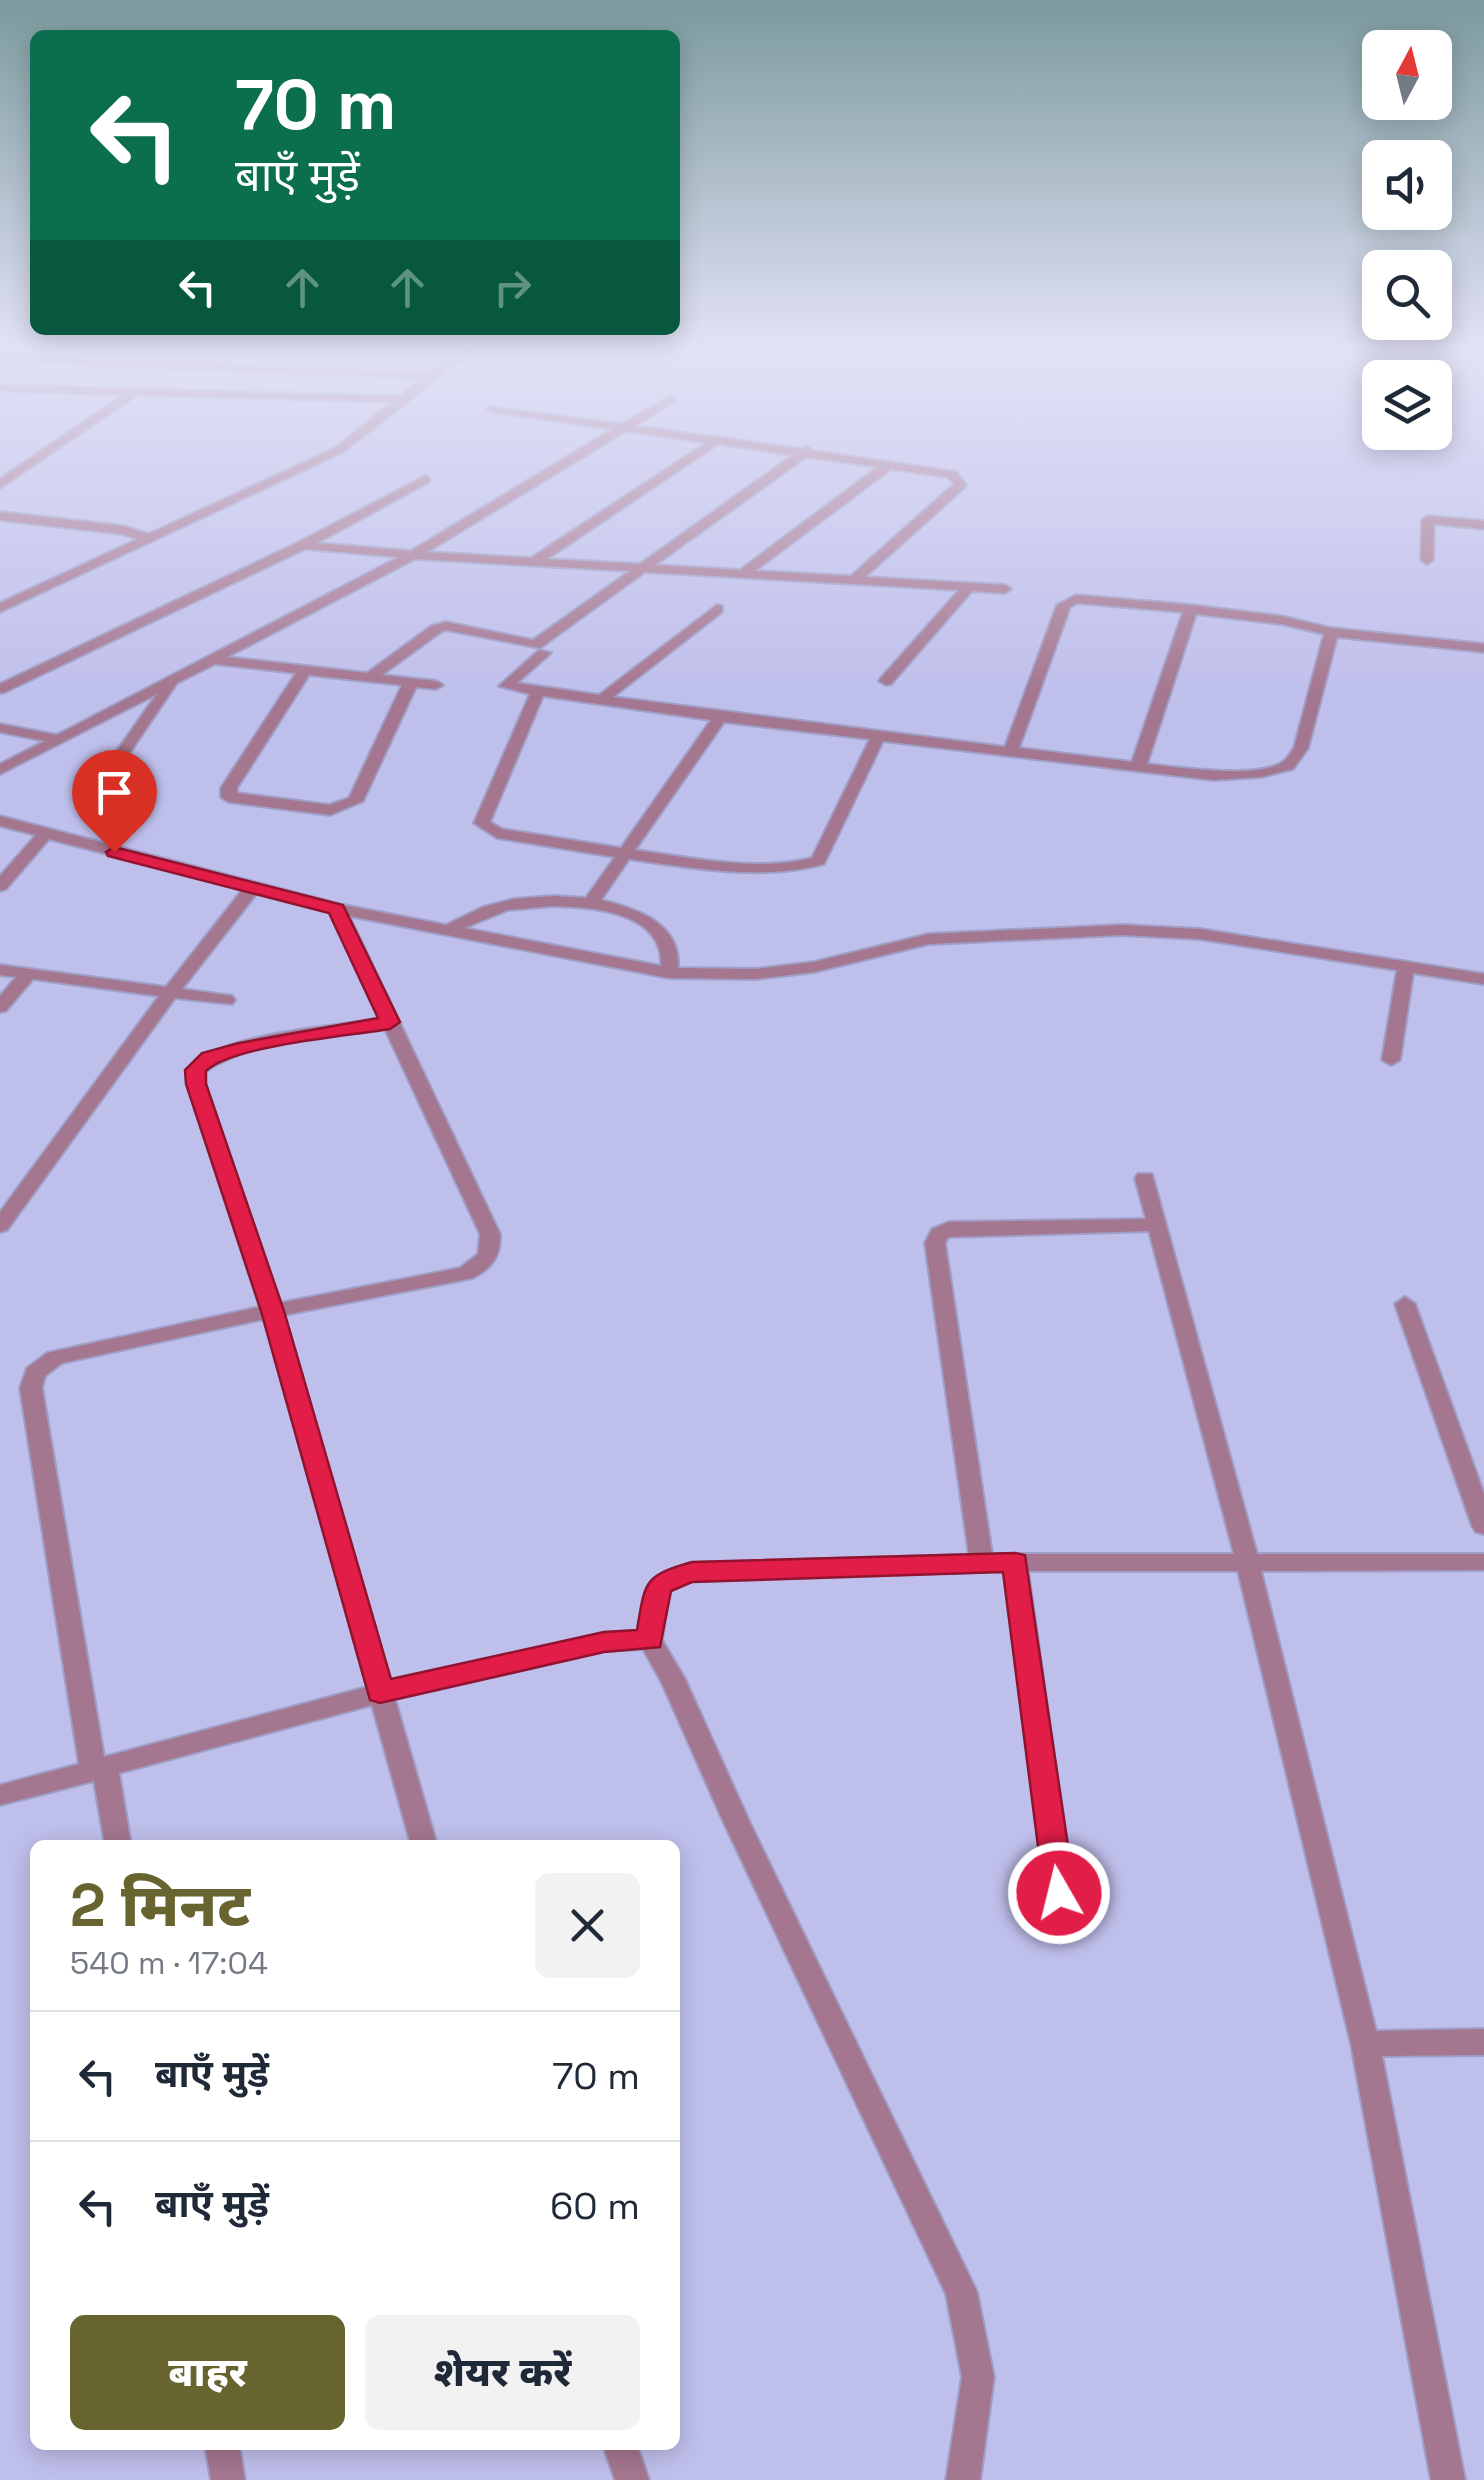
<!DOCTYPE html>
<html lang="hi">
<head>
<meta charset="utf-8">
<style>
	:root { --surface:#fff; --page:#f2f2f3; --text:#1f2937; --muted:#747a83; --line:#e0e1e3; --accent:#686430 }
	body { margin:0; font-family:"Space Grotesk","Noto Sans Devanagari",sans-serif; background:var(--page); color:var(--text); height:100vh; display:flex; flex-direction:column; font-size:38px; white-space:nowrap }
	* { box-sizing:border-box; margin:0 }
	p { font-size:32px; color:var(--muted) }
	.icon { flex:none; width:55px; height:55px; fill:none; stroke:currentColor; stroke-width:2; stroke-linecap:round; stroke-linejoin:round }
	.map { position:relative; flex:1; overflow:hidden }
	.panel { position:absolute; left:30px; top:1840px; width:650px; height:610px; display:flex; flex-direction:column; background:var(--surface); border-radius:15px; box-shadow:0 5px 25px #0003 }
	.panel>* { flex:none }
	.hud { position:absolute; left:30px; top:30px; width:650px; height:305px; border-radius:15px; box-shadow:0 5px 25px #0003; background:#0b6e4f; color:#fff; overflow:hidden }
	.needle { width:65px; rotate:7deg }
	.tools { position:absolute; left:1362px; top:30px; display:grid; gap:20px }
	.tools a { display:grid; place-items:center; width:90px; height:90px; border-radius:15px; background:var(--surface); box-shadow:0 5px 25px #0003; font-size:50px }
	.pin { position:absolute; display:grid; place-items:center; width:85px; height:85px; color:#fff; margin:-102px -42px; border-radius:50% 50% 50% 0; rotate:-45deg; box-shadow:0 0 10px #0007 }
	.pin .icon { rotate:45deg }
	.me { position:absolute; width:110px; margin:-55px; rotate:352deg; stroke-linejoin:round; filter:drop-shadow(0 0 8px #0008) }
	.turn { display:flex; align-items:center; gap:35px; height:210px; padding:0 40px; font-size:45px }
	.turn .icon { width:130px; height:130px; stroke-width:2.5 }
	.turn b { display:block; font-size:70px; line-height:85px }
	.lanes { display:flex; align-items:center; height:95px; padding:0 40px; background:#0003; justify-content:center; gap:50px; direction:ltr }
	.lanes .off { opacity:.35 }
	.round { display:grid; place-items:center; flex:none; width:105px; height:105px; border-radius:15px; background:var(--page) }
	.head { display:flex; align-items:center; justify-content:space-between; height:170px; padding:0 40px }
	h1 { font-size:60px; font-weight:800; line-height:75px; color:var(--accent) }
	.cta { display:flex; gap:20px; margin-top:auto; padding:20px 40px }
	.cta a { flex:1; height:115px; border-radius:15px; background:var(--accent); color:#fff; font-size:40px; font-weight:800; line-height:115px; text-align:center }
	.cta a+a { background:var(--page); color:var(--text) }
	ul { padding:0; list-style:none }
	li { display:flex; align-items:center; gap:30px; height:130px; padding:0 40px; border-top:2px solid var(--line) }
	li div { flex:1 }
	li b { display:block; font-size:38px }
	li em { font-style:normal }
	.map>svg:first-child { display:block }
</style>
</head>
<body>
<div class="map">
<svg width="1484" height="2480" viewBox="0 0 1484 2480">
	<rect width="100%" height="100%" fill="#bfbfec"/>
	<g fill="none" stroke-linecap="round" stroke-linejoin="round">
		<g stroke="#9f9fc6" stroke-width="4">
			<g id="minor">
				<polygon points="466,347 478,347 343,452 0,612 0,603 138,539 122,534 0,520 0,512 123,526 149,534 335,448 392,402 137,395 0,488 0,479 123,395 0,391 0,385 400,396 422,378 0,362 0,356 430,372"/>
				<path d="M671,396L676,399L675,401L635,426L802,449L808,447L813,451L956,472L966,485L964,488L865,577L1005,585L1011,589L1005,593L972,591L891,684L886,685L879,681L881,678L959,590L645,572L540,648L446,630L441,632L382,675L436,681L443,685L436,689L416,687L363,801L330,815L229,802L221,797V788L296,673L215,664L177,683L105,789L100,791L92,786L157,694L0,774V764L45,741L0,732V724L57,735L399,557L305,549L5,692L0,693V684L299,542L425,476L429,478V482L317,543L411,551L613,429L492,412L487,409L488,407L622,424ZM626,431L706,443L531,558L427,552ZM718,444L793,455L640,564L547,559ZM806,457L878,467L740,570L655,565ZM891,469L948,477L954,484L851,576L755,571ZM415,559L630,571L533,640L446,622L431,626L367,673L227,657ZM309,675L402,685L349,798L329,805L237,793V788Z"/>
				<polygon points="1428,516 1484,521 1484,529 1434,524 1433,560 1427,564 1421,560 1422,520"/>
				<path d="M1076,595L1191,605L1281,616L1331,628L1484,644V652L1337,637L1308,748L1293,769L1261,777L1213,780L883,741L824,864C761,881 693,868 629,859L601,900C637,909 681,923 678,968L756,969L814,962L929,934L1122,925L1200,929L1484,974V984L1413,973L1400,1060L1391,1065L1382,1060L1397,970L1200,939L1122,935L929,944L814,972L756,979L669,978L349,916L500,1234C501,1256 492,1268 473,1278L284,1315L390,1681L603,1633L639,1631C647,1582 641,1578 692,1563L969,1555L925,1243L932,1229L949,1222L1146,1219L1135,1178L1138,1174H1152L1257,1554H1484V1570L1261,1571L1376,2031L1484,2029V2055L1382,2056L1465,2480H1431L1351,2044L1238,1571H1028L1073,1893L1069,1901L1059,1904L1049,1901L1045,1893L1004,1571L692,1581L669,1591L662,1640L685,1679L750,1823L977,2292L994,2377L980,2480H946L962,2377L946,2294L724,1823L661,1681L643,1649L603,1651L395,1699L437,1845H411L372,1705L119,1773L131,1845H105L94,1781L0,1805V1785L79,1764L20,1388L27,1368L47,1353L260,1307L187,1083L186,1070C221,1033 329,1027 380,1019L330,912L257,893L182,989L232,996L235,1000L232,1004L175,998L7,1230L0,1232V1212L159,996L33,979L6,1011L0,1012V996L16,977L0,975V965L166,987L243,889L49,839L6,889L0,891V876L36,835L0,826V816L338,904L446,925L483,907L514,899L553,896L586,898L615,857L497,838L474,823L530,694L499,686L539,650L551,653L517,683L599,695L717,605L722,606V612L613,697L1005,747L1057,605ZM1078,603L1183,612L1132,762L1019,748L1070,607ZM1196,614L1281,624L1324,634L1294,748C1291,752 1288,758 1284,761C1261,780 1176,767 1147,764ZM543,696L711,720L621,848L502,829L490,822ZM724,722L870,739L812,858C756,872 691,858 635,850ZM553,906C593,907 664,912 661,966L464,928L508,910ZM385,1029L480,1234L478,1254L460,1268L280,1303L205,1083L204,1072C255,1038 326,1038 385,1029ZM1149,1231L1234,1554H992L945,1243L948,1237ZM264,1319L367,1687L104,1757L42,1388L45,1376L62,1363Z"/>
				<polygon points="1405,1297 1415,1304 1484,1494 1484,1534 1476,1532 1472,1526 1395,1304"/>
				<polygon points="205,2445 239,2445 245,2480 211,2480"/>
				<polygon points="603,2445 637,2445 649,2480 615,2480"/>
			</g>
		</g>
		<use href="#minor" fill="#a57690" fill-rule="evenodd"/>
	</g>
	<linearGradient id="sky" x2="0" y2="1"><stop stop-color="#7b9a9d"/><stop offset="0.5" stop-color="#e2e2f6"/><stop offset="1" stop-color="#e2e2f6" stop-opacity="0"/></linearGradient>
	<rect width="1484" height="694" fill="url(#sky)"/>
	<path fill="#e11d48" stroke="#92132f" stroke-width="2.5" d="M114,847L343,905L400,1022L390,1029C348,1036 234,1045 206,1071V1084L284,1311L391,1679L604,1632L637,1630C645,1582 643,1576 692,1562L1015,1553L1025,1555L1075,1893L1070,1902L1059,1906L1048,1902L1044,1893L1003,1572L692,1582L671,1591L660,1647L604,1652L380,1703L370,1700L261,1311L186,1084L185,1070L202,1053L239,1043L378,1018L329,913L108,856L106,852Z"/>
</svg>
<div class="tools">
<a><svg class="needle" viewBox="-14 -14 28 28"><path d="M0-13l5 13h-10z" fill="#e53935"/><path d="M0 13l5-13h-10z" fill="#747a83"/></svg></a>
<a><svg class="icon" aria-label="sound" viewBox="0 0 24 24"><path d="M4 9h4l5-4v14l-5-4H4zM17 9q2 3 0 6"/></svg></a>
<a><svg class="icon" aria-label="search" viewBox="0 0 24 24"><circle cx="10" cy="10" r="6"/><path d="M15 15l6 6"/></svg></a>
<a><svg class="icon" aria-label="layers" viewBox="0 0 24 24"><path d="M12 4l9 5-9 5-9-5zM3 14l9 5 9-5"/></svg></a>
</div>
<div class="pin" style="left:114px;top:852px;background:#d93025"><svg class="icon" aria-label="arrive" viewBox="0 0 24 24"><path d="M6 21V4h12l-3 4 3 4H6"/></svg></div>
<svg class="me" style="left:1059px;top:1893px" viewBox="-20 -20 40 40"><circle r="17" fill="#e11d48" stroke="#fff" stroke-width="3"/><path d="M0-11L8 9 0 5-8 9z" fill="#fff"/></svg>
<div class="hud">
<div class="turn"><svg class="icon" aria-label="left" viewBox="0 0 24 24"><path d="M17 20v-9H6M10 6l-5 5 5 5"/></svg><div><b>70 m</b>बाएँ मुड़ें</div></div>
<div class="lanes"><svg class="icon" aria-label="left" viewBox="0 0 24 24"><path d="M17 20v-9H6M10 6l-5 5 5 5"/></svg><svg class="icon off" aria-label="ahead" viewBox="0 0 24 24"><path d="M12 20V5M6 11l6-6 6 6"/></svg><svg class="icon off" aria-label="ahead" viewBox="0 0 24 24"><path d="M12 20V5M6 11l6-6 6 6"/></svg><svg class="icon off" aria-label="right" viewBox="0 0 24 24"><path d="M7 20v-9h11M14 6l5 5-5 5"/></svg></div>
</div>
<section class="panel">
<div class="head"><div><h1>2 मिनट</h1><p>540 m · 17:04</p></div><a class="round"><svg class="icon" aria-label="close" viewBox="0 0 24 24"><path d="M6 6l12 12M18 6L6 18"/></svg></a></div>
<ul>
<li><svg class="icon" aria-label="left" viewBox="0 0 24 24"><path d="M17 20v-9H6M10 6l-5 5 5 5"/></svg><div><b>बाएँ मुड़ें</b></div><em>70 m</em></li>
<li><svg class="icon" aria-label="left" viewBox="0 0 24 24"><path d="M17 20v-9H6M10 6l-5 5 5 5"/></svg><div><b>बाएँ मुड़ें</b></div><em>60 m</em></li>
</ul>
<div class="cta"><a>बाहर</a><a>शेयर करें</a></div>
</section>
</div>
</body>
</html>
